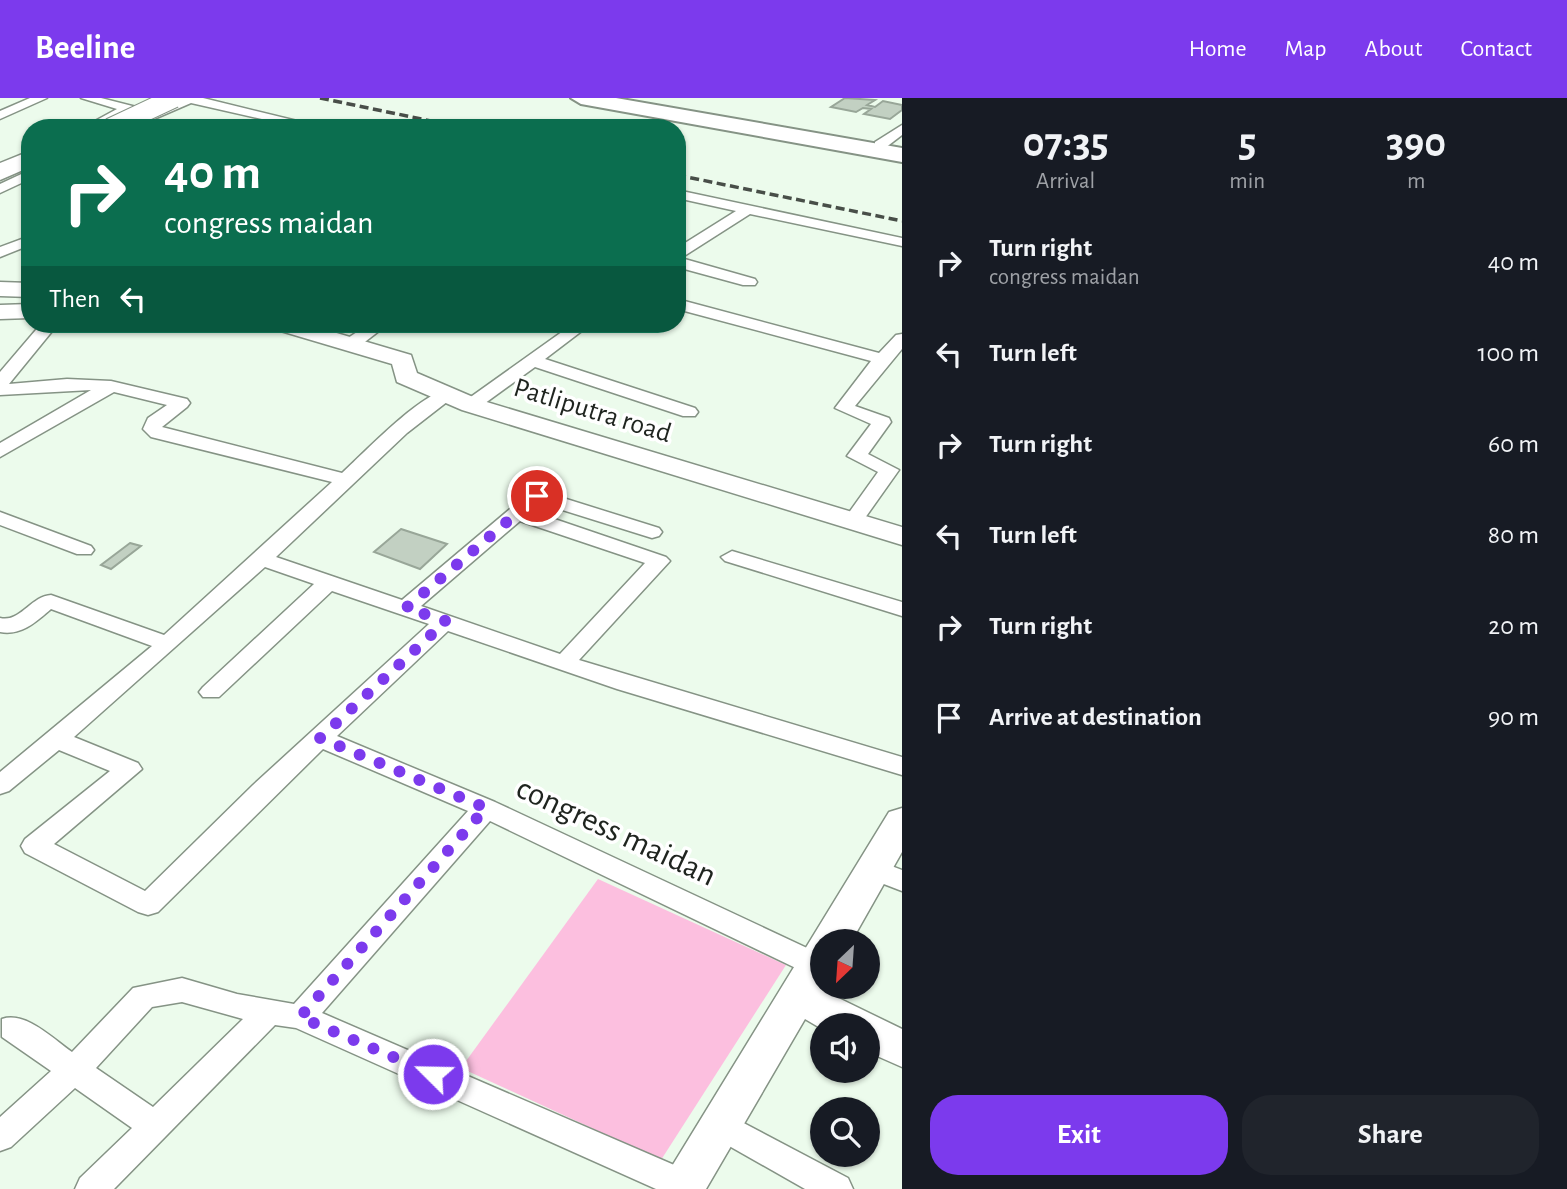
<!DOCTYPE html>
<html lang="en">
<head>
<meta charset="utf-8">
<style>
	:root { --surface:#171b24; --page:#20242c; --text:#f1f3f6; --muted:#9ea1a6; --accent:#7c3aed }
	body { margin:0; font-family:"Alegreya Sans",sans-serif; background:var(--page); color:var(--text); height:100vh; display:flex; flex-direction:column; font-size:26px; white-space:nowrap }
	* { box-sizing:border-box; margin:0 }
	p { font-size:23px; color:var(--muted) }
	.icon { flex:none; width:38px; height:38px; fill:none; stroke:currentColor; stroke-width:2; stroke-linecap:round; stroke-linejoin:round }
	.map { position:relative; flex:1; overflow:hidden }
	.sheet { display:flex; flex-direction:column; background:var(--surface); width:665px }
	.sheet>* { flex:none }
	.hud { position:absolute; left:21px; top:21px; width:665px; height:214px; border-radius:28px; box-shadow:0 2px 5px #0004; background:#0b6e4f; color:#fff; overflow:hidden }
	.needle { width:46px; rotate:205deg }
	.controls { position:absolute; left:810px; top:831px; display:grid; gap:14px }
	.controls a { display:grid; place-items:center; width:70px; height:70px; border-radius:50%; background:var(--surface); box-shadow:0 2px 5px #0004; font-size:35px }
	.pin { position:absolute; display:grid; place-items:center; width:60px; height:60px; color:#fff; margin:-30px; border:4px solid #fff; border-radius:50%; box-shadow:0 2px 7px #0007 }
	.me { position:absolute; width:77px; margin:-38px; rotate:293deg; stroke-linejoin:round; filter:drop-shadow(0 0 5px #0008) }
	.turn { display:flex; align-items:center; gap:24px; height:147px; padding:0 28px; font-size:32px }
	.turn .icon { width:91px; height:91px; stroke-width:2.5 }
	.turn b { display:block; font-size:49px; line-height:60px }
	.then { display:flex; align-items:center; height:66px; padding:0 28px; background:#0003; gap:14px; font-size:26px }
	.eta { display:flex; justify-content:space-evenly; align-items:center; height:119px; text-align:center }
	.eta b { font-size:42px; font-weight:700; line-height:49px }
	.primary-button { display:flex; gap:14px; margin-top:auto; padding:14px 28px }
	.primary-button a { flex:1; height:80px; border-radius:28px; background:var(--accent); color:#fff; font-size:28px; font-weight:700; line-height:80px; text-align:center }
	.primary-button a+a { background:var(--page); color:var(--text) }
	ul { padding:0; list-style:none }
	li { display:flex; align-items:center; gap:21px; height:91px; padding:0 28px }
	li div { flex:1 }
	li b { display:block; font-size:26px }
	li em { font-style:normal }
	header { display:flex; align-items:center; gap:42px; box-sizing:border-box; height:98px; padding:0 35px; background:var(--accent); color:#fff }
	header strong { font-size:33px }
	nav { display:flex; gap:38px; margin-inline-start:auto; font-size:24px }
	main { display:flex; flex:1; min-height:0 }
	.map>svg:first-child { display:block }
</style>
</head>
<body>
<header>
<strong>Beeline</strong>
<nav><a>Home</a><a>Map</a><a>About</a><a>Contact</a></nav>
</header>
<main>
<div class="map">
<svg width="902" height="1091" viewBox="0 0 902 1091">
	<rect width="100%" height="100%" fill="#ecfbec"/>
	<polygon fill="#fcbfdf" points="598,781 786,867 661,1062 461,970"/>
	<g fill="#c2d0c2" stroke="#98a698" stroke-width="2">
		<polygon points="845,0 875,2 867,7 875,9 883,3 902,7 902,12 890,21 864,16 871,11 863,10 856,14 831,9"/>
		<polygon points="401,431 447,446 420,471 374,454"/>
		<polygon points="130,445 141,448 111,471 101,467"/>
	</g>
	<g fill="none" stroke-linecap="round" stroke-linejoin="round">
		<g stroke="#859385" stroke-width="3">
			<g id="street">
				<polygon points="30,0 47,0 0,21 0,13"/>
				<polygon points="81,0 101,0 152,13 176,0 203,0 326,30 302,30 191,5 154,21 129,15 98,30 82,30 117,11"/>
				<polygon points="902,27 902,37 885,50 875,50 875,44"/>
				<polygon points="30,53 30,62 0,74 0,65"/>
				<polygon points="30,72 30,81 0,95 0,86"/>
				<polygon points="677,92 902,140 902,148 750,116 681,160 755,181 757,184 755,187 743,187 677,169 677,150 736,113 677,100"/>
				<polygon points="30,138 30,147 0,159 0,149"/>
				<polygon points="677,201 879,255 896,237 902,236 902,251 855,308 889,320 891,324 868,356 899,372 860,427 853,429 843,423 878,374 847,358 871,326 835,310 871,263 677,211"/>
				<path d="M41,226H58L9,286L67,281L111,283L187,301L190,305L187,309L162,329L342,375C361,358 429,286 452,292L455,296L452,300L407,335L276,459L402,502L530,394H544L659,430L662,434L659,438L652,440L540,405L531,413L666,459L670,463L579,562L902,659V677L617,591L448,533L337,638L495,704L822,857V876L816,878L806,875L490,723L322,915L695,1076L700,1087L698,1091H656L296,930L275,927L114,1091H75L80,1080L132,1030L75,990L11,1049L0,1053V1019L51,973L2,939V921C26,913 53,941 72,954L133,890L182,880L237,896L294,906L468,713L323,651L158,814L148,817L138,814L25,755L21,748L25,741L110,673L59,652L9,693L0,696V674L152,548L51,511C36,524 21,538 0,534V520C20,525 31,498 51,497L164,537L332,384L151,339L143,331L148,320L167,307L114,294L0,359V345L91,292L0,297V274ZM520,423L645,465L560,556L421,508ZM265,469L314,486L203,589L199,594L203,599H219L332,493L429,526L253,687L145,793L54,746L142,671L138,665L74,639ZM182,904L243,921L153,1009L96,970L152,909Z"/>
				<polygon points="369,226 388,226 357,250 345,250 343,246 345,242"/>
				<polygon points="573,226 591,226 545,261 695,310 698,314 695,318 683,318 535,269 477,311 465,311 462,307 465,303"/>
				<polygon points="0,414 91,448 94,452 91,456 77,456 0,427"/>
				<polygon points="732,453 902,504 902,518 725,463 721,459"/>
				<polygon points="873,761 902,772 902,793 863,778 859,771 863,764"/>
				<polygon points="719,1012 848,1080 853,1091 805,1091 708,1036 703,1026 708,1016"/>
			</g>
		</g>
		<g stroke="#859385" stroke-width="3">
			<g id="secondary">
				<polygon points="30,57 30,69 0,82 0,69"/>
				<polygon points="0,184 30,185 30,199 0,198"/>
				<polygon points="30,206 30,220 0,221 0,207"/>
				<polygon points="271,226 306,226 411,257 417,275 480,302 902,429 902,447 462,312 397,284 392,266 274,231"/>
				<polygon points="902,710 902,754 851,844 822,844 822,892 902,931 902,969 868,954 868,928 822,928 822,931 805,921 706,1091 658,1091 889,714"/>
			</g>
		</g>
		<g stroke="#859385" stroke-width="4">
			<polygon id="highway" points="571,0 616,0 902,50 902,64 581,6"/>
		</g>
		<use href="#street" fill="#fff" fill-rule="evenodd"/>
		<use href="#secondary" fill="#fff" fill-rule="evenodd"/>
		<use href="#highway" fill="#fff" fill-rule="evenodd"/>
		<g stroke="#484e48" stroke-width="3.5" stroke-dasharray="9 4.5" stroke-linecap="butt">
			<polyline points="320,0 465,30"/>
			<polyline points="677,77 902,123"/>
		</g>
		<g stroke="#859385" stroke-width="21" stroke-linecap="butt">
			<polyline id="secondary-bridge" points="110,30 174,0"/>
		</g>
		<use href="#secondary-bridge" stroke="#fff" stroke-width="19"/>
	</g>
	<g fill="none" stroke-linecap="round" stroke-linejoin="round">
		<polyline stroke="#7c3aed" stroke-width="12" stroke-dasharray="0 21.6" points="433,976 300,919 486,710 320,640 446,523 406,510 537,398"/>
	</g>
	<g text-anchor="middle" stroke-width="7" stroke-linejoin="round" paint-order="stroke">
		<g font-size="28" fill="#1f241f" stroke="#fff">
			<text transform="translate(593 311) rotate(17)" y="10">Patliputra road</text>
		</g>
		<g font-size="33" fill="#1f241f" stroke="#fff">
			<text transform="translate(617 732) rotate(25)" y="12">congress maidan</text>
		</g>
	</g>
</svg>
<div class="controls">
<a><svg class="needle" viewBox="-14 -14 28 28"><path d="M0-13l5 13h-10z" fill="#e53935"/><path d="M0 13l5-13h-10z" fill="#9ea1a6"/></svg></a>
<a><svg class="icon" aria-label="sound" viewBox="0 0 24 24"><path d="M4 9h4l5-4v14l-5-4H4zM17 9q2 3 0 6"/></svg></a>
<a><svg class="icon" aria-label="search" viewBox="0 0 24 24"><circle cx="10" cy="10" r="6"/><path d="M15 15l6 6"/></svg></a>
</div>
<div class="pin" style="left:537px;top:398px;background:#d93025"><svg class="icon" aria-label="arrive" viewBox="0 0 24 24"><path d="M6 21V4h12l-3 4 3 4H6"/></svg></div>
<svg class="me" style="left:433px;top:976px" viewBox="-20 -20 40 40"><circle r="17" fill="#7c3aed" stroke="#fff" stroke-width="3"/><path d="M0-11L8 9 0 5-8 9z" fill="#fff"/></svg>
<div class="hud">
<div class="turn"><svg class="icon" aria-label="right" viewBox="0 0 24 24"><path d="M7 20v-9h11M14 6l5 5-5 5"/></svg><div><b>40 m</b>congress maidan</div></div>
<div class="then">Then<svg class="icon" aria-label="left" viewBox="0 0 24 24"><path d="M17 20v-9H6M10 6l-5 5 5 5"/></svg></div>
</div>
</div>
<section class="sheet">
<div class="eta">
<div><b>07:35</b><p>Arrival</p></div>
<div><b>5</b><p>min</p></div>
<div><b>390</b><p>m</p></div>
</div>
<ul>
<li><svg class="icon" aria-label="right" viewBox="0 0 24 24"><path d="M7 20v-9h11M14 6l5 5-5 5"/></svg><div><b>Turn right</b><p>congress maidan</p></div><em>40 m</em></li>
<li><svg class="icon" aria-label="left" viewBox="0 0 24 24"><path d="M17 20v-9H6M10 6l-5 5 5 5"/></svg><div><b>Turn left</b></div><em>100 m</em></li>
<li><svg class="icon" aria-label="right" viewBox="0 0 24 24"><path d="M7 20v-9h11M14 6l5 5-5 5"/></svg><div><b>Turn right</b></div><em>60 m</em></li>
<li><svg class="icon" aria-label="left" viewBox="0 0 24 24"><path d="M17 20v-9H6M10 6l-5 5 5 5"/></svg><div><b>Turn left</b></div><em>80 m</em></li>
<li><svg class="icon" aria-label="right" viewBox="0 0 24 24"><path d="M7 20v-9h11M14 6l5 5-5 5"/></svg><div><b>Turn right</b></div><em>20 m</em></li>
<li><svg class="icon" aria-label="arrive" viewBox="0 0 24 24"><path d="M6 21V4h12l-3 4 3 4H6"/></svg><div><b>Arrive at destination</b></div><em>90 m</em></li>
</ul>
<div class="primary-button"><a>Exit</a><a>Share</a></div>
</section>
</main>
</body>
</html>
